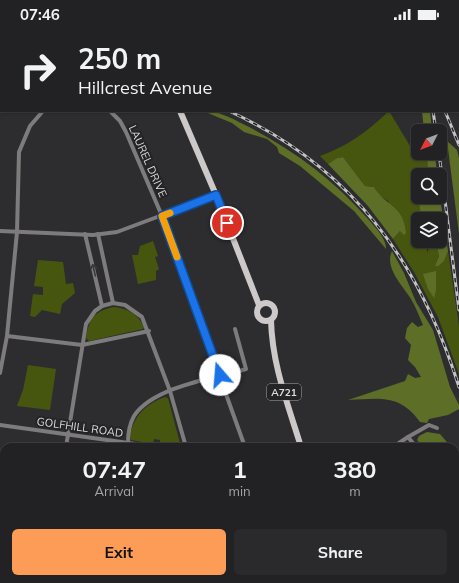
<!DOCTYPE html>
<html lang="en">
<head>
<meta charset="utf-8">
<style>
	:root { --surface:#222224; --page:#2a2a2c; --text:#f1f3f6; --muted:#a2a4a6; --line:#3f3f41; --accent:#fd9c57 }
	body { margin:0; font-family:Mulish,sans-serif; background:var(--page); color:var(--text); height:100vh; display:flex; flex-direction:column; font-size:15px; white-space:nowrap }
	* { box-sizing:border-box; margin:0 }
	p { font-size:13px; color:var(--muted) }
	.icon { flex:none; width:22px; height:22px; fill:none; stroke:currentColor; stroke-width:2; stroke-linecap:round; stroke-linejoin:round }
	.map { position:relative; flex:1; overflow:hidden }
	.details { position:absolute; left:0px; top:415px; width:459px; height:140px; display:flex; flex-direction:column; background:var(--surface); border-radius:12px 12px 0 0; box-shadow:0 1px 3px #0004,0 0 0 1px var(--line) }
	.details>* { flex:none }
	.hud { position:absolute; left:0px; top:0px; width:459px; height:84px; box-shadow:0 1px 3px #0004,0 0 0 1px var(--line); background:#222224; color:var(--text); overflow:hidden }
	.needle { width:26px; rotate:228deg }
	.buttons { position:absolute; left:411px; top:96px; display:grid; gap:8px }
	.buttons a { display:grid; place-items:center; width:36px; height:36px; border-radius:6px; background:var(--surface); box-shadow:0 1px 3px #0004,0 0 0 1px var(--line); font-size:20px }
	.pin { position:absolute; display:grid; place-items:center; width:34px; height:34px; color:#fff; margin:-17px; border:2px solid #fff; border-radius:50%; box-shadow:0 1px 4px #0007 }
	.me { position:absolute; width:44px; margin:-22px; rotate:342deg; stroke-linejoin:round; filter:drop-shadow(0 0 3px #0008) }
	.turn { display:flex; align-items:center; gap:14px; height:84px; padding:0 12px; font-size:18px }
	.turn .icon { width:52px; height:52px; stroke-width:2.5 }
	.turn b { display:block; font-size:28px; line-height:34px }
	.eta { display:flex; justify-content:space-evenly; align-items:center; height:68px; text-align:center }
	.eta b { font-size:24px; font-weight:700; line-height:28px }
	.button { display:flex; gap:8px; margin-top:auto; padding:8px 12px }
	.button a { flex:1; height:46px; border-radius:6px; background:var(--accent); color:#111; font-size:16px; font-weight:700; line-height:46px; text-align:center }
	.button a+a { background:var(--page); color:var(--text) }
	.status { display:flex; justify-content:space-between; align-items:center; height:28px; padding:0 20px; background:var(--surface); direction:ltr }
	.status svg { height:11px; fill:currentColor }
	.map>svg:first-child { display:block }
</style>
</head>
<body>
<div class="status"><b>07:46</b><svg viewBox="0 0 49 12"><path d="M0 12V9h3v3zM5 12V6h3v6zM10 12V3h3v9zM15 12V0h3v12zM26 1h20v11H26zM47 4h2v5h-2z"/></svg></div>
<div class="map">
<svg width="459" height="555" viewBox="0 0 459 555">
	<rect width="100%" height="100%" fill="#2d2d30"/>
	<g fill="#46560e">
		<path d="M389,83L413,123L418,120V125H426L429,147H418V156L416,155V164L420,173L422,191H418V213H427V225L432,213H436L439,228L435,238L444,233L448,223L459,298V346L438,289L414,244L393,211L400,203L388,173L379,167L374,159L365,158L343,129L337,130L328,136L320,128C348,118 368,103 389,83Z"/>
		<polygon points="153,213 158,228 155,229 159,241 156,243 156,252 138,256 132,227 138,227 140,218"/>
		<polygon points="38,232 63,234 66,256 73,255 75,265 62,276 60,286 42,282 35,289 30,288 33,266 43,267 43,259 34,258"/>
		<path d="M113,279C127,280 138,286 144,299L143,301L89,313L86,310C89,291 93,284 113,279Z"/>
		<polygon points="28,337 56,341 50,382 17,378 23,362"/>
		<path d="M165,369L168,370L181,419L160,417V412L154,411L153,416L131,412C129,408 130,404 132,400C138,383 149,375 165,369Z"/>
	</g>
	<g fill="#5d6f26">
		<path d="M203,83C219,83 231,90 245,97C292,121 333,151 368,191C374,198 387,211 386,221L354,183L300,138L279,125L277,119L267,111L244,104L232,95Z"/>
		<polygon points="422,83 430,83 432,103 424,103"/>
		<polygon points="447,113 457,122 459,130 459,206"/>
		<polygon points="426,125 435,125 437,147 429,147"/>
		<path d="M343,129L365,158L374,159C386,179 403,176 406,205L404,207L400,203L393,211L368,178L328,136L337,130Z"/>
		<polygon points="418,169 440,169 448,223 444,233 438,238 435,238 439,228 436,213 440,213 440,191 422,191"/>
		<path d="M392,223L404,245L416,274L433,302L450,359L459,377V381L448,387L429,391L427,395L420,394C399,365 379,371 348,372L405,353L408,346L415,350L421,349L415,339L408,332L411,317L405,310L407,300L412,294L418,299L423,297C419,288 416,279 411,271C403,258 384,240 392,223Z"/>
		<polygon points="436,243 436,262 434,270 428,261 423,246"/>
		<polygon points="427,404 440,406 451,419 424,419 417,412 419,408"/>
	</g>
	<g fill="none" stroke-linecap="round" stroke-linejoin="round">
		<g stroke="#7d7b7b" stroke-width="4">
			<polyline points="90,1 93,0"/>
			<polyline points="110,83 120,93 126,104 162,188 245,419"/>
			<polyline points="0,203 93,207 117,204 216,167"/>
			<polyline points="85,206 102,278"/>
			<polyline points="98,206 113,275"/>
			<polyline points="7,308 82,317 149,303"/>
			<polyline points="0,345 7,308 17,204 19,124 30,98 43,83"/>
			<polyline points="0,397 157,419"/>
			<polyline points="408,409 416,419"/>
			<path d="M128,415C128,406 129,397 134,388C153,359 214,350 246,341L235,301"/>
			<polyline points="66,419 86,296 95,283 102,278 113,275 125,277 142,289 170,363 186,419"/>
			<polyline points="393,419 408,409 429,397 437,400"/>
			<polyline points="0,475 4,475"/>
			<polyline points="0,547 6,555"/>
			<polyline points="290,551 293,555"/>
			<polyline points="390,551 392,555"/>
			<polyline points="452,551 452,555"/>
			<polyline points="112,555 121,551"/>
			<polyline points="242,555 271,551"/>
		</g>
		<g stroke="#cdc9c9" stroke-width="6">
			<polyline points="140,0 141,1"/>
			<polyline points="180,83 216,167 259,277"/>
			<circle cx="266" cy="284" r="9"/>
			<path d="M271,292C272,337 288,376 301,419"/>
			<polyline points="334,551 335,555"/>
		</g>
		<g stroke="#c3c3c4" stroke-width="3">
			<g id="rail">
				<polyline points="35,0 36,1"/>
				<polyline points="425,0 425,1"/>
				<path d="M229,83C351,139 419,232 459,359"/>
				<polyline points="433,83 436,103"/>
				<polyline points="445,83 459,117"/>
				<polyline points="439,125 459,282"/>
			</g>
		</g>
		<use href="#rail" stroke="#242426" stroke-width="1.5" stroke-dasharray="4.5" stroke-linecap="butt"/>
	</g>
	<defs><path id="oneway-shaft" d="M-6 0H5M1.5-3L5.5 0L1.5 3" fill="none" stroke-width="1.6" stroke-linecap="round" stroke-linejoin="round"/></defs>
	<use stroke="#3a3a3b" href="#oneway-shaft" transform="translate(94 242) rotate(-103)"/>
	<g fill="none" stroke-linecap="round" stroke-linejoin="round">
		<g stroke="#114b97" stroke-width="10">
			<polyline id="route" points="220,347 162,188 216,167 227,195"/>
		</g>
		<use href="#route" stroke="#1a73e8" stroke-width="7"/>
		<polyline stroke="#f59e0b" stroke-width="7" points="170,185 162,188 177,229"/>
	</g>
	<g text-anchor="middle" stroke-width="4" stroke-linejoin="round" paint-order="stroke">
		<rect fill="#242426" stroke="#a6a6a7" stroke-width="1" x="267" y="356" width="34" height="16" rx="3"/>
		<g font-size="10" font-weight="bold" fill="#ddddde">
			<text x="284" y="368">A721</text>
		</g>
		<g font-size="11" fill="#ddddde" stroke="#242426">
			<text transform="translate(148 133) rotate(66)" y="4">LAUREL DRIVE</text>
			<text transform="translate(80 399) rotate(8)" y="4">GOLFHILL ROAD</text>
		</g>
	</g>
</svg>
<div class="buttons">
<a><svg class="needle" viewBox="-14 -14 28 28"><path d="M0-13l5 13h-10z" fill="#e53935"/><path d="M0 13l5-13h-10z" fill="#a2a4a6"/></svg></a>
<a><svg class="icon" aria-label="search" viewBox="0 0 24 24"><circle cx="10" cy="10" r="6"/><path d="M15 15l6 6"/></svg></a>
<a><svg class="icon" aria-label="layers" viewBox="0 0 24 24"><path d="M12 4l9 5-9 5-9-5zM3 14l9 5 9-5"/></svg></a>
</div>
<div class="pin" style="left:227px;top:195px;background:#d93025"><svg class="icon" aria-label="arrive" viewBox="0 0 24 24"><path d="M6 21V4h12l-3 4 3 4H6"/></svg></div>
<svg class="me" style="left:220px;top:347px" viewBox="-20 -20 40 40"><circle r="19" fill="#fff"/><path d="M0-13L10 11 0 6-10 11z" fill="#1a73e8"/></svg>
<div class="hud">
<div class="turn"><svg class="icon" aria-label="right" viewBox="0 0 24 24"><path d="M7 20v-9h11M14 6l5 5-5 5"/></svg><div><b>250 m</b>Hillcrest Avenue</div></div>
</div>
<section class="details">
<div class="eta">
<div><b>07:47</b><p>Arrival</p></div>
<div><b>1</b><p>min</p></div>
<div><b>380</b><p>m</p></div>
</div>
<div class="button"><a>Exit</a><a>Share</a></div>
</section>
</div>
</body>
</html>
